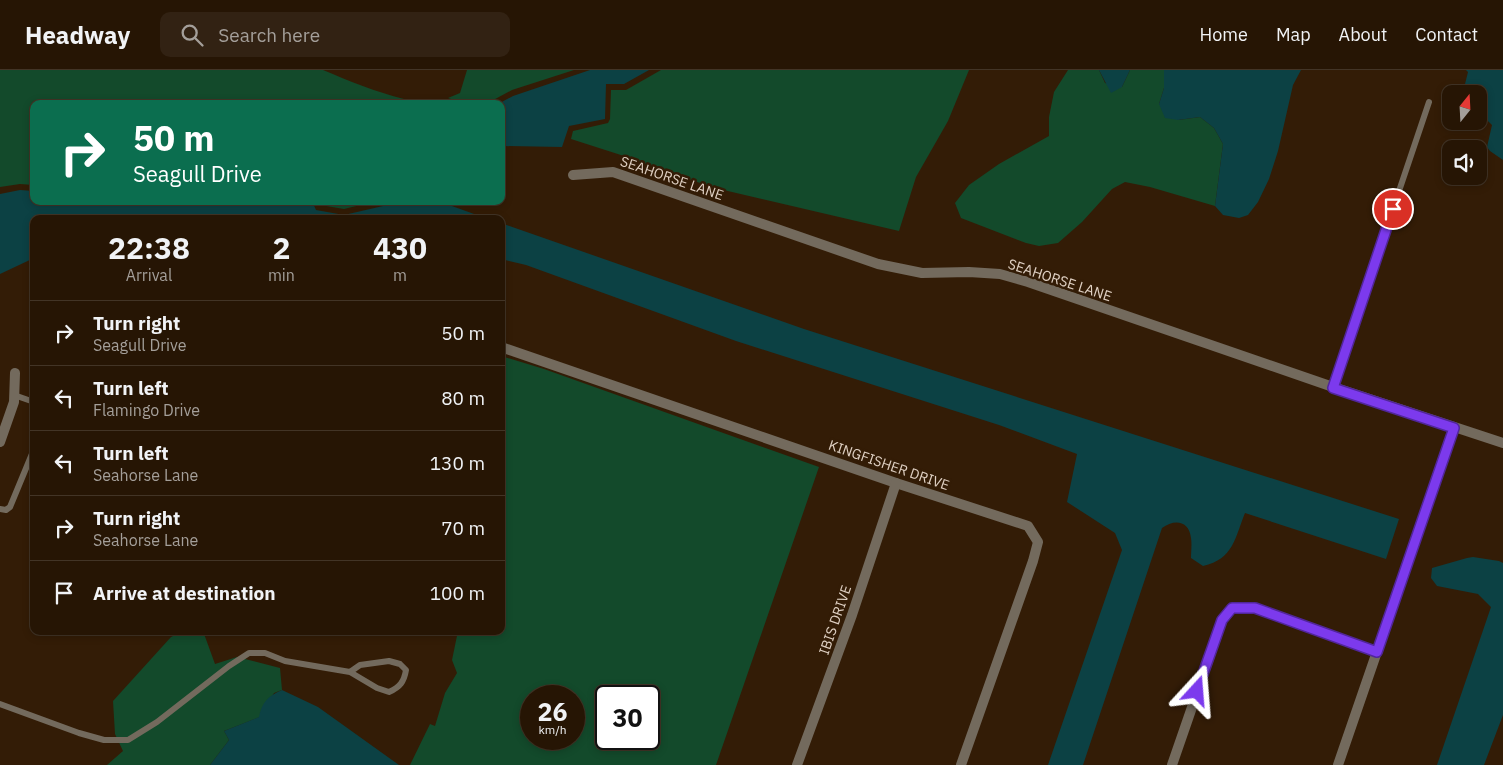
<!DOCTYPE html>
<html lang="en">
<head>
<meta charset="utf-8">
<style>
	:root { --surface:#261504; --page:#322213; --text:#f1f3f6; --muted:#a49f9a; --line:#423426 }
	body { margin:0; font-family:"IBM Plex Sans",sans-serif; background:var(--page); color:var(--text); height:100vh; display:flex; flex-direction:column; font-size:19px; white-space:nowrap }
	* { box-sizing:border-box; margin:0 }
	p { font-size:16px; color:var(--muted) }
	.icon { flex:none; width:28px; height:28px; fill:none; stroke:currentColor; stroke-width:2; stroke-linecap:round; stroke-linejoin:round }
	.map { position:relative; flex:1; overflow:hidden }
	.drawer { position:absolute; left:30px; top:145px; width:475px; height:420px; display:flex; flex-direction:column; background:var(--surface); border-radius:10px; box-shadow:0 2px 8px #0003,0 0 0 1px var(--line) }
	.drawer>* { flex:none }
	.hud { position:absolute; left:30px; top:30px; width:475px; height:105px; border-radius:10px; box-shadow:0 2px 8px #0003,0 0 0 1px var(--line); background:#0b6e4f; color:#fff; overflow:hidden }
	.needle { width:32px; rotate:18deg }
	.controls { position:absolute; left:1442px; top:15px; display:grid; gap:10px }
	.controls a { display:grid; place-items:center; width:45px; height:45px; border-radius:10px; background:var(--surface); box-shadow:0 2px 8px #0003,0 0 0 1px var(--line); font-size:25px }
	.speed { position:absolute; left:520px; top:615px; display:flex; gap:10px; font-size:25px; font-weight:700; text-align:center }
	.speed>* { display:grid; place-content:center; width:65px; height:65px; border-radius:50%; background:var(--surface); box-shadow:0 2px 8px #0003,0 0 0 1px var(--line); line-height:1 }
	.speed small { font-size:12px; font-weight:400 }
	.speed .limit { border:2px solid #111; border-radius:8px; background:#fff; color:#111 }
	.pin { position:absolute; display:grid; place-items:center; width:42px; height:42px; color:#fff; margin:-21px; border:2px solid #fff; border-radius:50%; box-shadow:0 1px 5px #0007 }
	.me { position:absolute; width:55px; margin:-28px; rotate:19deg; stroke-linejoin:round; filter:drop-shadow(0 0 4px #0008) }
	.turn { display:flex; align-items:center; gap:18px; height:105px; padding:0 20px; font-size:22px }
	.turn .icon { width:65px; height:65px; stroke-width:2.5 }
	.turn b { display:block; font-size:35px; line-height:42px }
	.eta { display:flex; justify-content:space-evenly; align-items:center; height:85px; text-align:center }
	.eta b { font-size:30px; font-weight:700; line-height:35px }
	ul { padding:0; list-style:none }
	li { display:flex; align-items:center; gap:15px; height:65px; padding:0 20px; border-top:1px solid var(--line) }
	li div { flex:1 }
	li b { display:block; font-size:19px }
	li em { font-style:normal }
	header { display:flex; align-items:center; gap:30px; box-sizing:border-box; height:70px; padding:0 25px; background:var(--surface); border-bottom:1px solid var(--line) }
	header strong { font-size:24px }
	nav { display:flex; gap:28px; margin-inline-start:auto; font-size:18px }
	.search { width:350px; height:45px; background:var(--page); display:flex; align-items:center; gap:12px; box-sizing:border-box; padding:0 18px; border-radius:10px; color:var(--muted); font-size:19px }
	.map>svg:first-child { display:block }
</style>
</head>
<body>
<header>
<strong>Headway</strong>
<div class="search"><svg class="icon" aria-label="search" viewBox="0 0 24 24"><circle cx="10" cy="10" r="6"/><path d="M15 15l6 6"/></svg>Search here</div>
<nav><a>Home</a><a>Map</a><a>About</a><a>Contact</a></nav>
</header>
<div class="map">
<svg width="1503" height="695" viewBox="0 0 1503 695">
	<rect width="100%" height="100%" fill="#331c06"/>
	<g fill="#134a2b" fill-rule="evenodd">
		<path d="M0,0H323C349,11 376,22 404,29C411,31 419,31 427,34H34V115L20,114L0,117Z"/>
		<polygon points="467,0 574,0 512,20 486,34 466,34 448,28 460,23"/>
		<polygon points="661,0 969,0 948,51 916,107 899,161 715,118 632,90 624,86 571,69 573,61 608,53 610,49 611,20 626,20"/>
		<polygon points="1068,0 1099,0 1105,13 1122,17 1130,0 1164,0 1164,18 1159,34 1178,50 1200,47 1214,58 1223,74 1215,136 1150,117 1125,112 1112,119 1082,152 1058,173 1039,176 1026,173 961,148 955,133 969,115 999,94 1049,66 1049,47 1054,22"/>
		<polygon points="318,131 377,131 344,139 320,135"/>
		<path d="M501,286L544,299L819,397L716,695H410L430,654L435,656L445,623L457,603L452,590L458,561H501ZM574,626V669H531V626ZM649,626V669H606V626Z"/>
		<polygon points="183,561 203,561 215,594 237,587 280,598 282,620 274,623 260,647 224,661 229,670 210,695 107,695 123,681 115,664 113,631 171,567"/>
	</g>
	<g fill="#0c4144">
		<polygon points="590,0 649,0 624,14 606,14 605,49 569,56 562,77 501,76 501,34 498,34 513,26"/>
		<polygon points="1099,0 1130,0 1122,17 1111,23"/>
		<polygon points="1164,0 1301,0 1293,15 1278,81 1269,109 1258,132 1248,145 1239,148 1223,145 1215,136 1223,74 1214,58 1200,47 1178,50 1165,48 1159,34 1164,18"/>
		<polygon points="1466,0 1503,0 1503,90 1490,81 1487,77 1492,55 1479,42 1479,24 1468,24 1465,14 1468,2"/>
		<polygon points="20,120 34,121 34,131 312,131 316,140 344,145 383,136 386,131 438,131 488,149 34,149 34,188 0,204 0,124"/>
		<path d="M501,153L804,259L1399,449L1386,489L1245,443C1235,467 1234,489 1203,496L1191,488C1191,482 1192,474 1191,468C1189,450 1174,449 1162,458L1083,695H1048L1122,480L1115,463L1067,432L1077,384L999,355L736,271L526,195L501,189Z"/>
		<polygon points="1473,487 1499,491 1503,493 1503,645 1484,695 1437,695 1491,537 1478,524 1437,516 1431,508 1432,498 1467,488"/>
		<path d="M282,620L318,637L399,695H210L229,670L224,661L259,647C262,632 268,626 282,620Z"/>
	</g>
	<g fill="none" stroke-linecap="round" stroke-linejoin="round">
		<g stroke="#736a5d" stroke-width="6">
			<polyline points="1333,317 1429,32"/>
			<polyline points="14,325 34,332"/>
			<polyline points="0,439 6,440 10,437 34,379"/>
			<path d="M0,634L79,663L104,670H128L157,652L229,596L249,583H265L285,591L350,602L377,618L389,622C400,617 404,612 406,600L400,594L389,591L360,595L350,602"/>
		</g>
		<g stroke="#736a5d" stroke-width="10">
			<polyline points="573,105 613,102 878,194 922,203 969,202 1000,204 1028,212 1333,317 1503,373"/>
			<polyline points="501,277 896,413 1028,456 1038,472 1033,491 961,695"/>
			<polyline points="0,372 14,332 15,303"/>
			<polyline points="797,695 852,545 896,413"/>
			<polyline points="1172,695 1217,565 1222,550 1232,538 1255,538 1377,582"/>
			<polyline points="1338,695 1454,358"/>
		</g>
	</g>
	<g fill="none" stroke-linecap="round" stroke-linejoin="round">
		<g stroke="#51269a" stroke-width="12">
			<polyline id="route" points="1197,621 1222,550 1232,538 1255,538 1377,582 1454,358 1333,318 1393,139"/>
		</g>
		<use href="#route" stroke="#7c3aed" stroke-width="9"/>
	</g>
	<g text-anchor="middle" stroke-width="5" stroke-linejoin="round" paint-order="stroke">
		<g font-size="14" fill="#e0d1c4" stroke="#331c06">
			<text transform="translate(672 108) rotate(19)" y="5">SEAHORSE LANE</text>
			<text transform="translate(1060 210) rotate(18)" y="5">SEAHORSE LANE</text>
			<text transform="translate(889 395) rotate(19)" y="5">KINGFISHER DRIVE</text>
			<text transform="translate(835 550) rotate(-71)" y="5">IBIS DRIVE</text>
		</g>
	</g>
</svg>
<div class="controls">
<a><svg class="needle" viewBox="-14 -14 28 28"><path d="M0-13l5 13h-10z" fill="#e53935"/><path d="M0 13l5-13h-10z" fill="#a49f9a"/></svg></a>
<a><svg class="icon" aria-label="sound" viewBox="0 0 24 24"><path d="M4 9h4l5-4v14l-5-4H4zM17 9q2 3 0 6"/></svg></a>
</div>
<div class="speed"><div>26<small>km/h</small></div><div class="limit">30</div></div>
<div class="pin" style="left:1393px;top:139px;background:#d93025"><svg class="icon" aria-label="arrive" viewBox="0 0 24 24"><path d="M6 21V4h12l-3 4 3 4H6"/></svg></div>
<svg class="me" style="left:1197px;top:621px" viewBox="-20 -20 40 40"><path d="M0-17L14 15 0 8-14 15z" fill="#7c3aed" stroke="#fff" stroke-width="4"/></svg>
<div class="hud">
<div class="turn"><svg class="icon" aria-label="right" viewBox="0 0 24 24"><path d="M7 20v-9h11M14 6l5 5-5 5"/></svg><div><b>50 m</b>Seagull Drive</div></div>
</div>
<section class="drawer">
<div class="eta">
<div><b>22:38</b><p>Arrival</p></div>
<div><b>2</b><p>min</p></div>
<div><b>430</b><p>m</p></div>
</div>
<ul>
<li><svg class="icon" aria-label="right" viewBox="0 0 24 24"><path d="M7 20v-9h11M14 6l5 5-5 5"/></svg><div><b>Turn right</b><p>Seagull Drive</p></div><em>50 m</em></li>
<li><svg class="icon" aria-label="left" viewBox="0 0 24 24"><path d="M17 20v-9H6M10 6l-5 5 5 5"/></svg><div><b>Turn left</b><p>Flamingo Drive</p></div><em>80 m</em></li>
<li><svg class="icon" aria-label="left" viewBox="0 0 24 24"><path d="M17 20v-9H6M10 6l-5 5 5 5"/></svg><div><b>Turn left</b><p>Seahorse Lane</p></div><em>130 m</em></li>
<li><svg class="icon" aria-label="right" viewBox="0 0 24 24"><path d="M7 20v-9h11M14 6l5 5-5 5"/></svg><div><b>Turn right</b><p>Seahorse Lane</p></div><em>70 m</em></li>
<li><svg class="icon" aria-label="arrive" viewBox="0 0 24 24"><path d="M6 21V4h12l-3 4 3 4H6"/></svg><div><b>Arrive at destination</b></div><em>100 m</em></li>
</ul>
</section>
</div>
</body>
</html>
